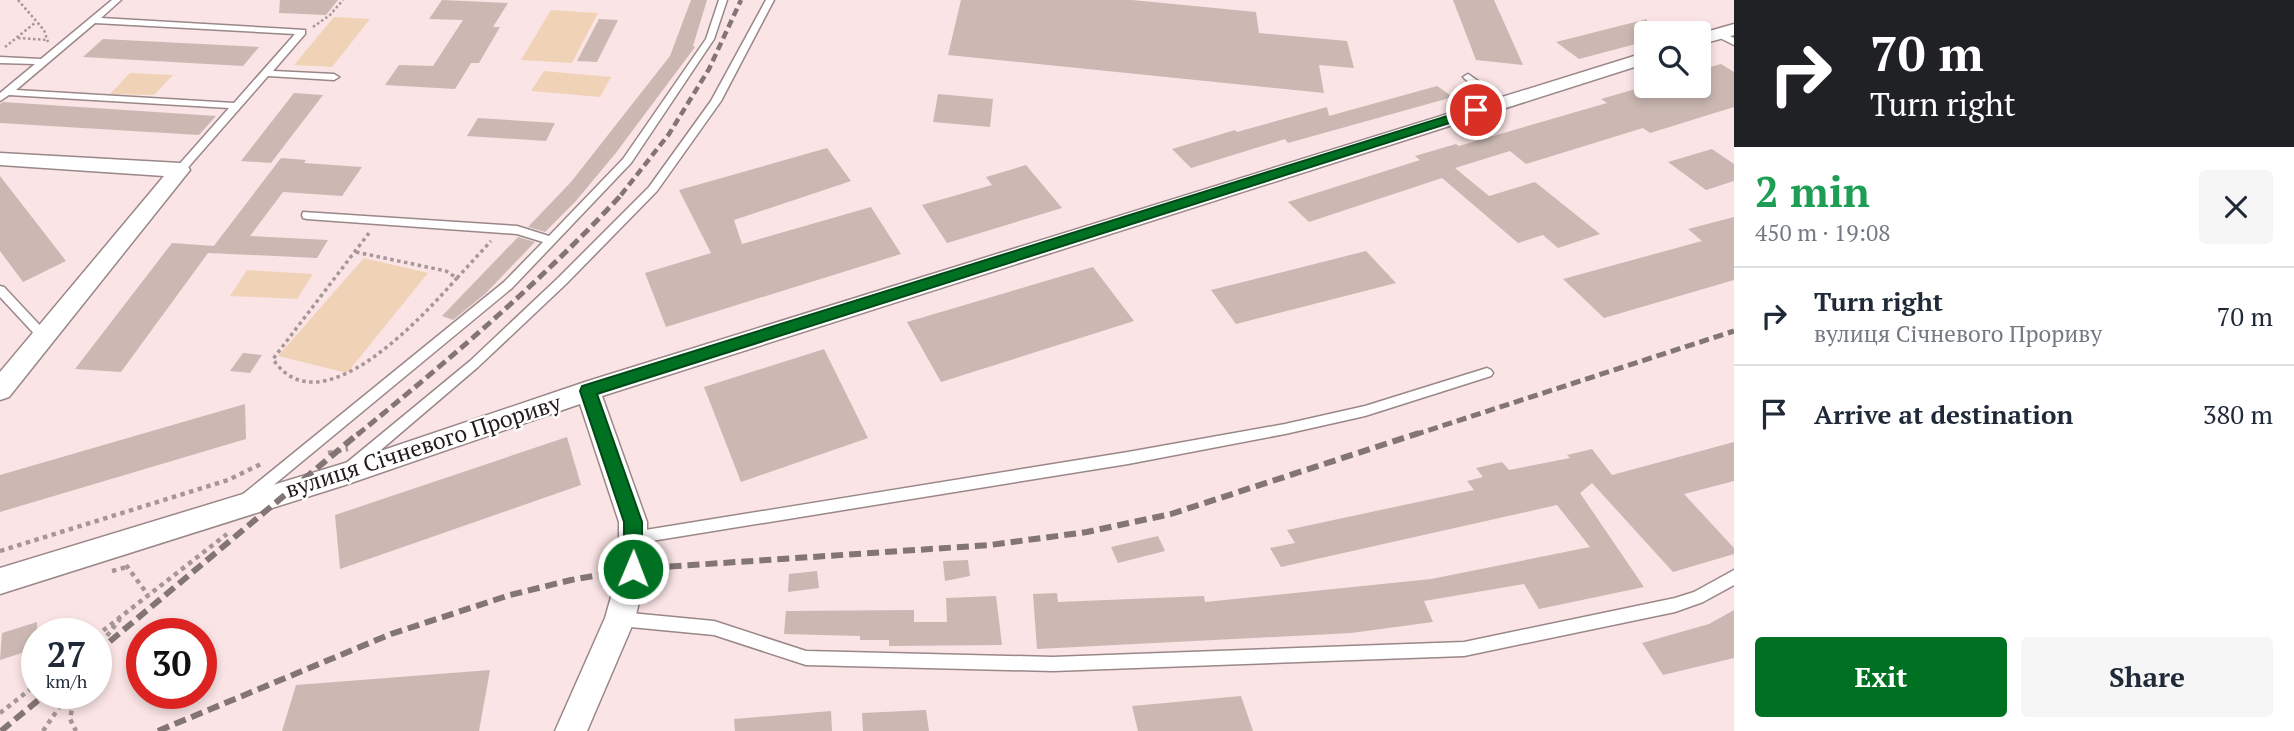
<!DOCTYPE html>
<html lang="en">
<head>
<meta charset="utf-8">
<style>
	:root { --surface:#fff; --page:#f6f6f7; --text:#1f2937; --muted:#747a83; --line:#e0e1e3; --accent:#007123 }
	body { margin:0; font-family:"PT Serif",serif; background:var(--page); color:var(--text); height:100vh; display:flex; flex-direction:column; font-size:26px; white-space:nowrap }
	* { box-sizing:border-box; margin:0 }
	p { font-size:23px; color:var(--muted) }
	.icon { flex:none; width:38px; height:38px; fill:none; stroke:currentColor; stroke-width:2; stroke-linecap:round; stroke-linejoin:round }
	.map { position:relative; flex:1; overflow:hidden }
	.side { display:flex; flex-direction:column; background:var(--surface); width:560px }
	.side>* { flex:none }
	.guide { background:#202124; color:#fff; overflow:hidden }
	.fabs { position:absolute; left:1634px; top:21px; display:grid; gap:14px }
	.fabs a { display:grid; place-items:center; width:77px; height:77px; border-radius:7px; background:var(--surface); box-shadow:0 4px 10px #0003; font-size:35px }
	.speed { position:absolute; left:21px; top:618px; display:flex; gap:14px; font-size:35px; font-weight:700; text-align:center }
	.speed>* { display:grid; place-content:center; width:91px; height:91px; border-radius:50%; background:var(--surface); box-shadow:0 4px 10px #0003; line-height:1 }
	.speed small { font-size:18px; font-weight:400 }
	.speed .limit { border:10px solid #d22; background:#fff; color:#111 }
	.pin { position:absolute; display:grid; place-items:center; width:60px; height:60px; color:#fff; margin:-30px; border:4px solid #fff; border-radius:50%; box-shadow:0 2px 7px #0007 }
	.me { position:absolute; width:77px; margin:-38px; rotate:1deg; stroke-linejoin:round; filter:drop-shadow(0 0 5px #0008) }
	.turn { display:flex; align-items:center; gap:24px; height:147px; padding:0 21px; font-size:32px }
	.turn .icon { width:91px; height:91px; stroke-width:2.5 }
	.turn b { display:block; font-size:49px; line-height:60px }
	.round { display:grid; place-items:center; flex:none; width:74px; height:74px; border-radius:7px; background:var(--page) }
	.overview { display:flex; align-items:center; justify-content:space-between; height:119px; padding:0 21px }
	h1 { font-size:42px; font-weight:700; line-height:52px; color:#1e9e55 }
	.action { display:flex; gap:14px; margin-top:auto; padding:14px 21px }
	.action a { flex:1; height:80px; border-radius:7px; background:var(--accent); color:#fff; font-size:28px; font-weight:700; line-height:80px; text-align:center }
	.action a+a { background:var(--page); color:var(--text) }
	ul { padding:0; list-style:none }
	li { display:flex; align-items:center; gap:21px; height:98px; padding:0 21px; border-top:2px solid var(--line) }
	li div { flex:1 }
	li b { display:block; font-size:26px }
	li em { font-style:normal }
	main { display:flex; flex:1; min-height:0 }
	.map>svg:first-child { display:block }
</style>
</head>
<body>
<main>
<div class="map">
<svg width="1734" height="731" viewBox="0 0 1734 731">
	<rect width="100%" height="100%" fill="#fae4e5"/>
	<g fill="#f0d3b7">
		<polygon points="551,10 598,13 572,63 521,60"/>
		<polygon points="334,17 370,19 332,67 294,65"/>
		<polygon points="544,71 611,77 600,97 531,91"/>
		<polygon points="130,73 173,75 154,95 110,94"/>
		<polygon points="364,258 428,273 347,373 278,356"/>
		<polygon points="247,270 313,274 297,299 230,296"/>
	</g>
	<g fill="#cbb8b2">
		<polygon points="280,0 338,0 326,15 279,13"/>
		<polygon points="442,0 508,3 493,27 500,27 479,63 471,63 455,89 385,85 399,65 433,66 463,20 429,19"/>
		<polygon points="691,0 707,0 693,46 695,47 615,154 575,202 545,232 528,227 571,182 670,56"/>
		<polygon points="961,0 1132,0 1256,12 1259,33 1347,41 1354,68 1319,65 1324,93 948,55"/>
		<polygon points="1453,0 1494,0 1523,65 1476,60"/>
		<polygon points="599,19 618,20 597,62 577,61"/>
		<polygon points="1647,19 1647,41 1579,59 1556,42"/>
		<polygon points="103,39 259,47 243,66 83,57"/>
		<polygon points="1721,64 1734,72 1734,107 1650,133 1643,128 1526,164 1510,151 1455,168 1489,196 1535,182 1600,234 1558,248 1543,235 1518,243 1442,178 1309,222 1288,202 1420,160 1415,156 1456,144 1459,146 1607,103 1601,99 1646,86 1699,86 1699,70"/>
		<polygon points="1437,86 1453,97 1288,143 1285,139 1191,168 1172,149 1235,130 1237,132 1327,107 1329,116"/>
		<polygon points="294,93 323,95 271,163 241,161"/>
		<polygon points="938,94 993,99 990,127 933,122"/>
		<polygon points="3,102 216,116 199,135 0,123 0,104"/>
		<polygon points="478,118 555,123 546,141 467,136"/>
		<polygon points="827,148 851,181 734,220 742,244 871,207 901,254 666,327 645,273 711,253 679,190"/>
		<polygon points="1712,149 1734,164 1734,181 1706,190 1668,162"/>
		<polygon points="281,158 306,160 304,163 362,167 342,196 283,192 250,236 328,240 317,258 208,253 121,372 75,369 172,243 214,246 210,251"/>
		<polygon points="1026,165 1062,208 947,243 922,205 992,185 986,177"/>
		<polygon points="0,176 66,261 23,282 0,251"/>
		<polygon points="1734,217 1734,280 1604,318 1563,279 1702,241 1688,229"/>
		<polygon points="518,237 535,242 485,294 453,320 442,316"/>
		<polygon points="1366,251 1396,283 1236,324 1211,290"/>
		<polygon points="1093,267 1134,321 941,382 907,322"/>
		<polygon points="824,349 868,438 741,482 704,387"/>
		<polygon points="243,353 262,355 250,373 230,371"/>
		<polygon points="245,404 246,439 0,512 0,475"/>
		<polygon points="567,437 581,485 340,569 335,515"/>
		<polygon points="1734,442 1734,481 1684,494 1734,548 1734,554 1673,572 1592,483 1580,493 1644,587 1539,609 1524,584 1424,601 1433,622 1351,633 1037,649 1033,594 1057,593 1058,602 1204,596 1205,602 1431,579 1590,547 1557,505 1281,567 1270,548 1295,543 1287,530 1474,490 1467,481 1483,477 1476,468 1502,462 1509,470 1570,458 1567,455 1592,449 1612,475"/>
		<polygon points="1158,536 1165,551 1118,563 1111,547"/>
		<polygon points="968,560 970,576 945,581 943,561"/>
		<polygon points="817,571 819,588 788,592 789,574"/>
		<polygon points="996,596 1002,645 889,646 889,640 860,640 860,636 784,634 786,611 914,610 914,622 947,622 946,598"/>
		<polygon points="1734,610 1734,658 1663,675 1642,643 1709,624"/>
		<polygon points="37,622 37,648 0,660 2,633"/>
		<polygon points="490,670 479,731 282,731 296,685"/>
		<polygon points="1241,696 1253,731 1138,731 1132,706"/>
		<polygon points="926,710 929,731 863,731 862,713"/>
		<polygon points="831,711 832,731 735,731 734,719"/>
	</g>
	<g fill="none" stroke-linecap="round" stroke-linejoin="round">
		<g stroke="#9a8788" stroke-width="3">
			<g id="lane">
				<path d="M112,0H121L101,18L305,30V34L273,71L334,74L339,77L334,80L268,76L184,172H176V168L229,108L9,95L0,101V93L35,64L0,63V57L41,59ZM95,23L295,34L234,103L16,90Z"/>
				<polygon points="719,0 727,0 714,39 631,163 512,288 252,503 247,505 242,503 240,499 242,495 504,282 543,242 517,234 307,219 303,218 302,215 303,212 517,226 549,236 623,159 706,39"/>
				<polygon points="766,0 774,0 721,101 657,191 566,284 478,367 355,472 350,474 345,472 343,468 345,464 470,361 558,278 649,187 711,101"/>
				<polygon points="1719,31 1734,38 1734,45 1716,36 1716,32"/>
				<polygon points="1468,74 1505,100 1505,104 1499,104 1465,79 1463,77"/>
				<polygon points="0,286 4,287 48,334 50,337 48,340 40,340 0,297"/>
				<polygon points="1487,368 1491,370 1493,373 1491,376 1365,416 1285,434 1128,464 633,544 628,542 626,538 628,534 633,532 1128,452 1285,424 1365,406"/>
				<polygon points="1734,570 1734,585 1703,602 1675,612 1464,656 1053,671 806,665 714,635 620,626 615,624 613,619 615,614 620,612 714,621 806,651 1053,657 1464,642 1675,598 1694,592"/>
			</g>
		</g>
		<g stroke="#9a8788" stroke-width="3">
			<g id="street">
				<polygon points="1734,24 1734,35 1699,45 1699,34"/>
				<polygon points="1647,52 1647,63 602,396 647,522 647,569 635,619 587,731 555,731 605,618 619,569 619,522 580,404 345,485 0,594 0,568 345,463 588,381"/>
				<polygon points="0,153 180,163 187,165 190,170 9,397 0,400 0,372 164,176 0,165"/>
			</g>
		</g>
		<g stroke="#a79697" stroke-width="2.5" stroke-dasharray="2.5 2.5" stroke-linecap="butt">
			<polyline points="18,0 44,30 48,42"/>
			<polyline points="313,27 330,15 343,0"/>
			<polyline points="18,38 48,40"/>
			<polyline points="5,47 36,22"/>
		</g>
		<g stroke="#a79697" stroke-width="3.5" stroke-dasharray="3.5 3.5" stroke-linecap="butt">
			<path d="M356,252L446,271L457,278C424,315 320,431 273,359L369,233"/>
			<polyline points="457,278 491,241"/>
		</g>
		<g stroke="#a79697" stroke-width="4.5" stroke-dasharray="4.5 4.5" stroke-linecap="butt">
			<polyline points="328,453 348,449"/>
			<polyline points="0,551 228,480 263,463"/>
			<polyline points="126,565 148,595"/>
			<polyline points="112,571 127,567"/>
			<polyline points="96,636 227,534"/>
			<polyline points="96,650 120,619"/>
			<polyline points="75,693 70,719 76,731"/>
			<polyline points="0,713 37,684"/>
			<polyline points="43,731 69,693"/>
		</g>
		<use href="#lane" fill="#fff" fill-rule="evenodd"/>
		<use href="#street" fill="#fff" fill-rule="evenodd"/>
		<polyline stroke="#837576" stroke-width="4.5" stroke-dasharray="8 4.5" stroke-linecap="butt" points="621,195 669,134 709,69 741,0"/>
		<g stroke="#837576" stroke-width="5" stroke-dasharray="10 5" stroke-linecap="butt">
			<path d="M357,435C450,359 541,282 623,193"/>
			<polyline points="1414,435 1734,331"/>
		</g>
		<g stroke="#837576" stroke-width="6" stroke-dasharray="12 6" stroke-linecap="butt">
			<polyline points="96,653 359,433"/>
			<polyline points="1,731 47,693"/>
			<polyline points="158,731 391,634 510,595 571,580 633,569 990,545 1087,532 1171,514 1419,433"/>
		</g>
	</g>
	<polygon fill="#007123" stroke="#004917" stroke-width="2" points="1476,107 1481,108 1481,113 597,394 642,522 642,569 640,575 633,578 626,575 624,569 624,522 580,391 582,386"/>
	<g text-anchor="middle" stroke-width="5" stroke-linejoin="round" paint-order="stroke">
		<g font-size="23" fill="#221a1b" stroke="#fff">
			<text transform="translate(423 446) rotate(-18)" y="8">вулиця Січневого Прориву</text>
		</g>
	</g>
</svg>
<div class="fabs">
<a><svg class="icon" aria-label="search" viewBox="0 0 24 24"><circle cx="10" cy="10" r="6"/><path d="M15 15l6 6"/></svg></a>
</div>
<div class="speed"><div>27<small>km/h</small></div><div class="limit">30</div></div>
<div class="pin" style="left:1476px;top:110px;background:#d93025"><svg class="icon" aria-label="arrive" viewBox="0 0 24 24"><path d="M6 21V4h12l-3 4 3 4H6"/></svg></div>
<svg class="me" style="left:633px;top:569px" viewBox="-20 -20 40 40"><circle r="17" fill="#007123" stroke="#fff" stroke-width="3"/><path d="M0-11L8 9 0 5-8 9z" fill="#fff"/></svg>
</div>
<section class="side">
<div class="guide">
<div class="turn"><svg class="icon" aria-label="right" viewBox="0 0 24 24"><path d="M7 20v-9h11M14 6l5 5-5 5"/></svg><div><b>70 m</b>Turn right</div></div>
</div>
<div class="overview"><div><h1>2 min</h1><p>450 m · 19:08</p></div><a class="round"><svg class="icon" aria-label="close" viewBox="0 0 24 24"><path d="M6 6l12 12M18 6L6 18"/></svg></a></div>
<ul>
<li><svg class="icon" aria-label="right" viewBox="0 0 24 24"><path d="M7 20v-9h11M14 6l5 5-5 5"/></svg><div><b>Turn right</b><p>вулиця Січневого Прориву</p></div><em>70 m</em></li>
<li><svg class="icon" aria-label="arrive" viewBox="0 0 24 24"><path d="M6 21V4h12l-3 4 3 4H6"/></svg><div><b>Arrive at destination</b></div><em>380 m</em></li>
</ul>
<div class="action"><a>Exit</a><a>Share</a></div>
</section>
</main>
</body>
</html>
